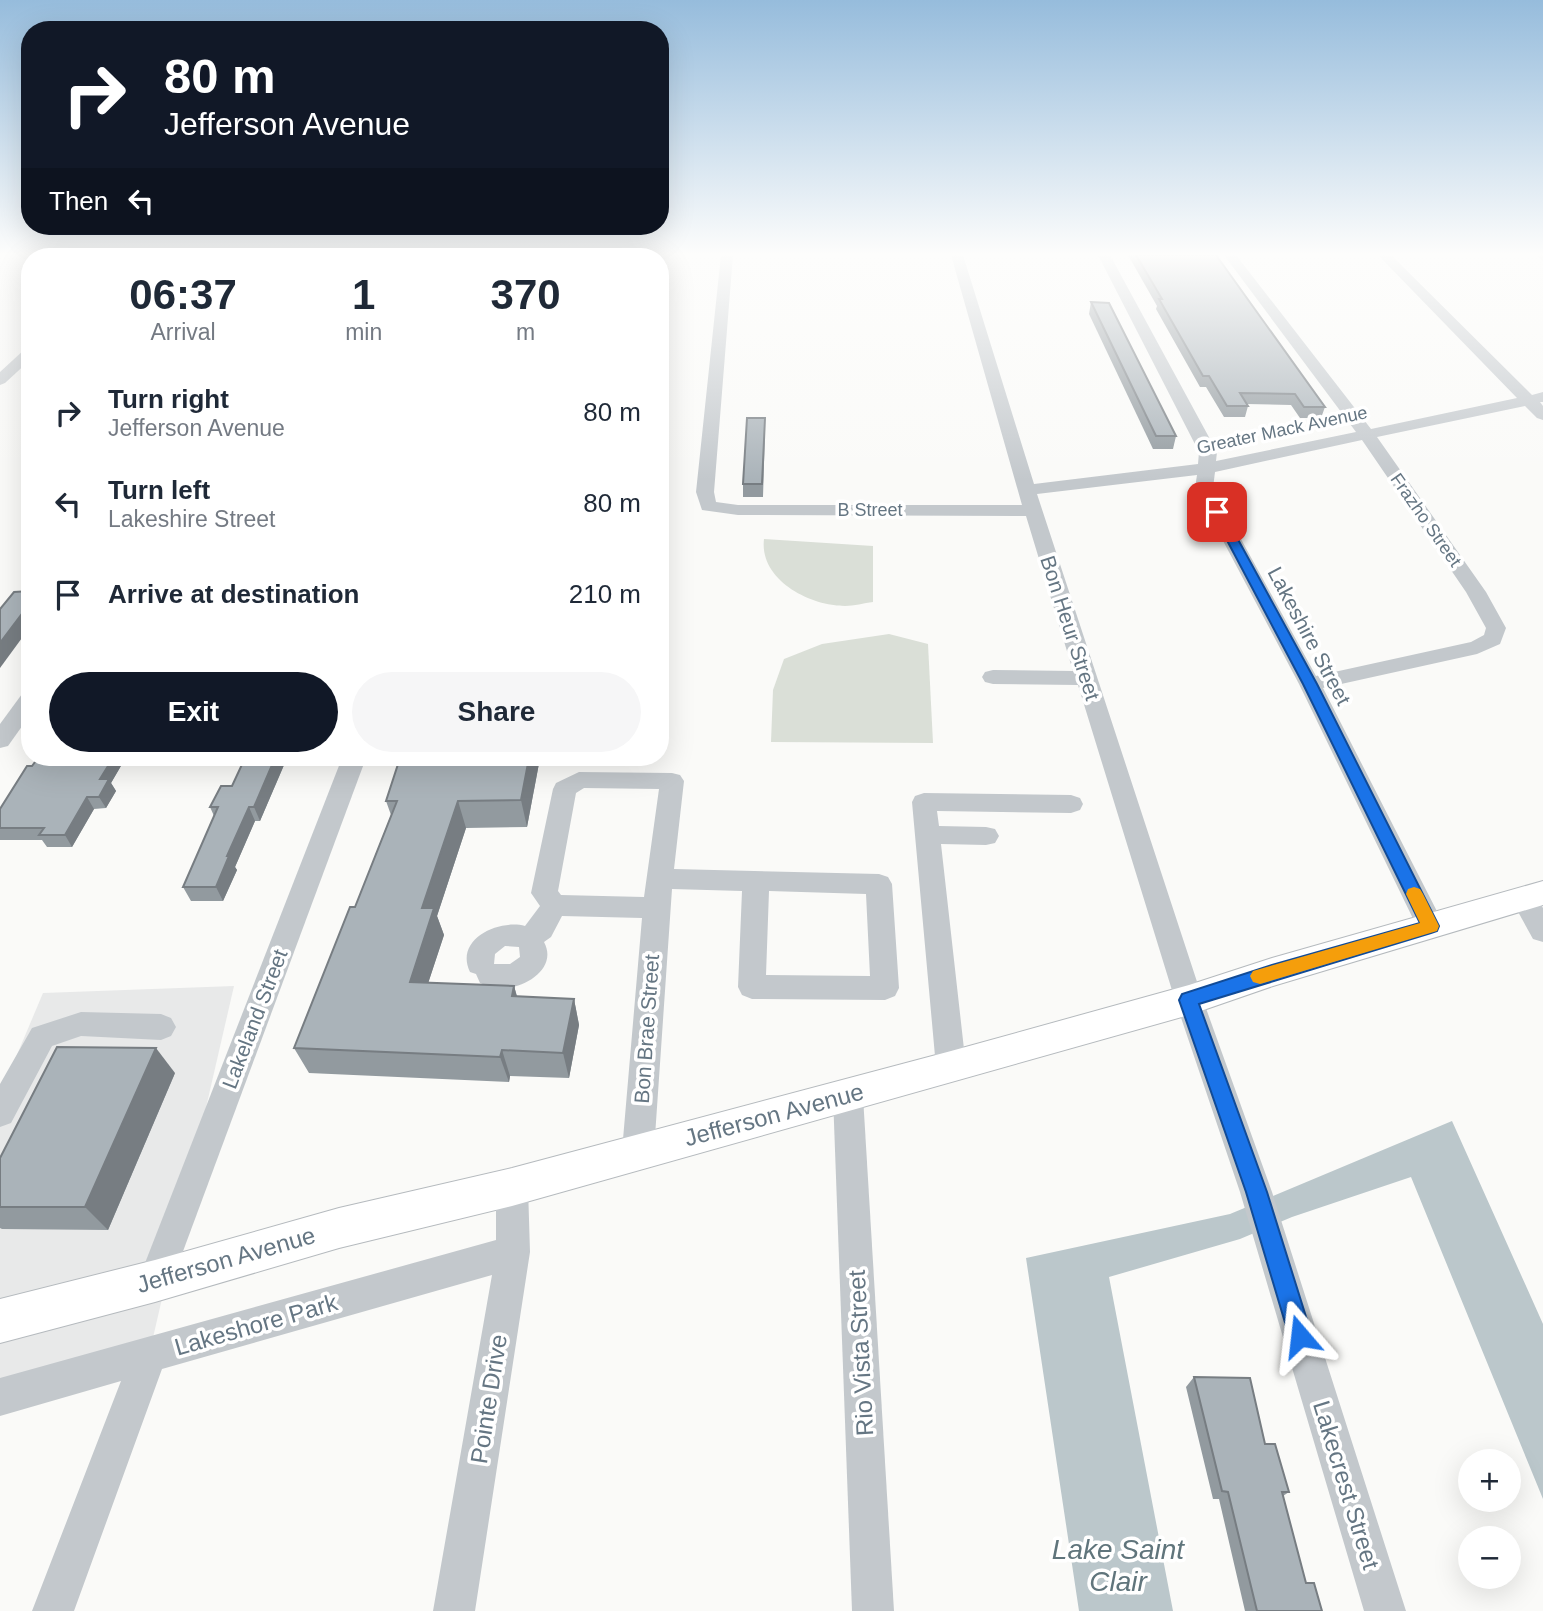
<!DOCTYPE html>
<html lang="en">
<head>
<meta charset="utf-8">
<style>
	:root { --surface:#fff; --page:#f6f6f7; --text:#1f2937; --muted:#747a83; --accent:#111827 }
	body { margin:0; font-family:Helvetica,sans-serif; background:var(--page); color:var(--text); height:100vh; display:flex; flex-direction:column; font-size:26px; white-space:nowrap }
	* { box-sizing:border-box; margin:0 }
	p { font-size:23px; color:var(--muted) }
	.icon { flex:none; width:38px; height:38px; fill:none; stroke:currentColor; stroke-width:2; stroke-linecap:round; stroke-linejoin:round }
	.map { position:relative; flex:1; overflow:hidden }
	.panel { position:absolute; left:21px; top:248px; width:648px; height:518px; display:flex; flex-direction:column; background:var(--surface); border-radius:28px; box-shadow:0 7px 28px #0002 }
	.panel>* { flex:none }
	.guide { position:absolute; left:21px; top:21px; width:648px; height:214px; border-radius:28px; box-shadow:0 7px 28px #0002; background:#111827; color:#fff; overflow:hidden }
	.controls { position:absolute; left:1458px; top:1449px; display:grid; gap:14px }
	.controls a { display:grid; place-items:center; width:63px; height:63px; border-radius:50%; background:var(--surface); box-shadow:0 7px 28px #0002; font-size:35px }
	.pin { position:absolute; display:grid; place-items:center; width:60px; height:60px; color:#fff; margin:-30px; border-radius:14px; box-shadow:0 4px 10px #0006 }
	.me { position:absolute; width:77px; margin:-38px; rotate:343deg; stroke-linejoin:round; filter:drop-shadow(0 0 5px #0008) }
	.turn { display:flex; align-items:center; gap:24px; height:147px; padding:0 28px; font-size:32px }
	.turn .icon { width:91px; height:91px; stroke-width:2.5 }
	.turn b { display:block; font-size:49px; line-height:60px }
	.then { display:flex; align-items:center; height:66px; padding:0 28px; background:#0003; gap:14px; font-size:26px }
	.eta { display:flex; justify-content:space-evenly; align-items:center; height:119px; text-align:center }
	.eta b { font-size:42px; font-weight:600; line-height:49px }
	.action { display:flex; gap:14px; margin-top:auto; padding:14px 28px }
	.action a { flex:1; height:80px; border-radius:42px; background:var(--accent); color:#fff; font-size:28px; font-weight:600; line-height:80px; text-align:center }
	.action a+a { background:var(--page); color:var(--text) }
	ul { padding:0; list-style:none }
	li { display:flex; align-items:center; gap:21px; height:91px; padding:0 28px }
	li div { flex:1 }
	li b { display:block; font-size:26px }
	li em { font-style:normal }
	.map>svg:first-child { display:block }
</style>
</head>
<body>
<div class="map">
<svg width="1543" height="1611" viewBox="0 0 1543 1611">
	<rect width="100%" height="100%" fill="#fafaf8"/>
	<polygon fill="#e8e9e9" points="234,986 149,1355 0,1386 0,1095 43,993"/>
	<g fill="#dadfd7">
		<path d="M764,539L873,546V602C864,603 854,606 845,606C810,606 759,580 764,539Z"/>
		<polygon points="889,634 928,644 933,743 771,742 773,690 784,659 822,644"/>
	</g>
	<polygon fill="#bbc7cb" points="1452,1121 1543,1324 1543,1499 1411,1177 1292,1217 1240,1239 1109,1277 1173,1611 1079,1611 1026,1258 1230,1214"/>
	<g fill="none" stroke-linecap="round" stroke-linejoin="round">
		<g stroke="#b5babe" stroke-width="2">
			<polygon id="major" points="1543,881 1543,905 1273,986 1189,1015 512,1206 339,1248 155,1302 0,1343 0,1299 155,1260 339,1208 512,1168 951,1051 1189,985 1272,958"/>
		</g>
		<g fill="#c3c8cc" fill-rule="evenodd">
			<path d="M721,255H733L714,492L716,502L738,505H1022L951,255H963L1034,484L1198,464L1199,452L1098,255H1110L1217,452L1216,461L1356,432L1224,255H1236L1371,429L1517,398L1378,255H1391L1532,395L1543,392V402H1540L1543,406V420L1537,418L1525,406L1377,437L1486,592L1506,628L1500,644L1477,654L1323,688L1445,927L1441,935L1431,938L1421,935L1299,684L1195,488L1197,475L1037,494L1203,1000L1272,1192L1406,1611H1364L1240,1192L1175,1000L1078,685L993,684L985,682L982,677L985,672L993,670L1073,671L1026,516L738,515L702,510L696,492ZM1362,440L1466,592L1486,628L1484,635L1471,642L1316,676L1213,488L1215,472Z"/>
			<polygon points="1535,255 1543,255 1543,261"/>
			<polygon points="30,348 30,360 5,383 0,385 0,372 25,349"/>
			<polygon points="30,692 30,715 8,746 0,748 0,724 22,694"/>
			<polygon points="342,758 366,758 172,1281 167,1293 155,1298 143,1293 138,1281"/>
			<path d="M579,772L672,773L680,775L684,781L674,869L879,874L888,877L892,884L899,988L895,996L885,1000L752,999L742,995L738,987L742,891L672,889L654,1151L649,1162L638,1166L627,1162L622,1151L642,918L562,916L551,937L544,942C557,966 530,985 508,988C498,990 489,986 480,983L476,974L470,972C454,939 499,919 525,926L540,906L531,893L553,789L556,783ZM584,788L659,789L644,897L561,895L558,891L576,793ZM769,891L866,894L870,976L766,975ZM505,946L519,947L520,957L510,964H494L495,954Z"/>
			<polygon points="924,793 1071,795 1080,798 1083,804 1080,810 1071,813 937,811 939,826 986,827 995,829 999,836 995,843 986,845 941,844 966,1067 962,1076 951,1080 940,1076 936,1067 912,802 915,796"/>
			<polygon points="1524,889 1533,892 1543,908 1543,942 1533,939 1511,899 1515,892"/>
			<polygon points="81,1012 161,1014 171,1018 176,1027 171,1036 161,1040 81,1036 52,1046 11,1123 0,1127 0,1084 32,1028"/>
			<polygon points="848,1082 859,1086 863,1096 894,1611 852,1611 833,1096 837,1086"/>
			<polygon points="512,1171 524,1176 528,1187 530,1252 475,1611 433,1611 492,1275 162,1369 74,1611 32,1611 121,1381 0,1416 0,1378 496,1240 496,1187 500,1176"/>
		</g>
		<use href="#major" fill="#fff" fill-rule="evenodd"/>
	</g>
	<g fill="#929a9f">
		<polygon points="1128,255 1216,255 1325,407 1321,418 1300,418 1291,405 1247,404 1248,406 1245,417 1224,417 1206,387 1200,387 1156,309 1157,306"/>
		<polygon points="1091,302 1176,436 1173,449 1153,449 1089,314"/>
		<polygon points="765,430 763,497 743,497 743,484"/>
		<polygon points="38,758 125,758 125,759 111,783 116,791 106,808 94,809 72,847 47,847 42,840 0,840 0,809"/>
		<polygon points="245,758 287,758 260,821 255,821 235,867 237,870 223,901 191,901 183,887 214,816 210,807 232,786"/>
		<polygon points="540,758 527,827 466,828 437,916 444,935 428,983 514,986 517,996 574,999 579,1025 569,1078 510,1076 509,1082 309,1073 294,1048 355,907 391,815 386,801"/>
		<polygon points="175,1073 108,1230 2,1229 0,1228 0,1158"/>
		<polygon points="1194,1377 1265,1444 1289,1492 1283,1496 1306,1583 1322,1611 1245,1611 1219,1499 1213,1499 1186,1387"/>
	</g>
	<g fill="#777d82">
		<polygon points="398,255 406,255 404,257 396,257"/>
		<polygon points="30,603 30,627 0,668 0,643"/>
		<polygon points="113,758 125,758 125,759 111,783 116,791 106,808 99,797 100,779"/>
		<polygon points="275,758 287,758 260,821 254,807"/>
		<polygon points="529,758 540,758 527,827 521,800"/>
		<polygon points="87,797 94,809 72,847 65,835"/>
		<polygon points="458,801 466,828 437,916 444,935 420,1008 410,982 422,908"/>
		<polygon points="249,807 255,821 235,867 237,870 223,901 216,887 227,856"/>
		<polygon points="514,986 521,1012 512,996"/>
		<polygon points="574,999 579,1025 569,1078 563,1053"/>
		<polygon points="156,1048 175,1073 108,1230 85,1207"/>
		<polygon points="502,1050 510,1076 509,1082 500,1057"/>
	</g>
	<g fill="#aab3b9" stroke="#777d82" stroke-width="2">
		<polygon points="374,255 398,255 396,257 372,257"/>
		<polygon points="444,255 507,255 506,257 443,257"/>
		<polygon points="1136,255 1216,255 1325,407 1304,407 1295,394 1240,393 1248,406 1227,406 1209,376 1203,376 1159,299 1162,299"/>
		<polygon points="1091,302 1109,303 1176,436 1156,436"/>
		<polygon points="747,418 765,418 762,484 743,484"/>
		<polygon points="30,591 30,603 0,643 0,609 14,592"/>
		<polygon points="38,758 113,758 100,779 109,779 99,797 87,797 65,835 39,835 44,828 0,828 0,809 27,766 32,766"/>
		<polygon points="245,758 275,758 254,807 249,807 227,856 229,856 216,887 183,887 218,807 210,807 221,786 232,786"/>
		<polygon points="400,758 529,758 521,800 458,801 422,908 434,908 410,982 514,986 512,996 574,999 563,1053 502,1050 500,1057 294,1048 350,907 355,907 397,801 386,801"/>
		<polygon points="57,1047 156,1048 85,1207 0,1207 0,1158"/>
		<polygon points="1194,1377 1250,1378 1265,1444 1275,1444 1289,1492 1282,1492 1306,1583 1314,1583 1322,1611 1257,1611 1228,1492 1222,1491"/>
	</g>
	<linearGradient id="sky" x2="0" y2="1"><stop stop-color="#96bcdc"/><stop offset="0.53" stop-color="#fdfdfc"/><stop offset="1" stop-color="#fdfdfc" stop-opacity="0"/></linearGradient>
	<rect width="1543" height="480" fill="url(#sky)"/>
	<polygon fill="#1a73e8" stroke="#114b97" stroke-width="2" points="1217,509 1223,512 1317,684 1439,926 1437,931 1431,933 1199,1004 1267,1192 1312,1336 1308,1344 1300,1347 1292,1344 1289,1336 1246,1192 1179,1000 1182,994 1272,965 1420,923 1303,684 1212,512"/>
	<polygon fill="#f59e0b" points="1414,887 1420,889 1423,894 1439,926 1437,931 1260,984 1253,982 1250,976 1253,971 1420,923 1406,894 1408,889"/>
	<g text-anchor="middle" stroke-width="7" stroke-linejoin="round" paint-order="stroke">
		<g font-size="18" fill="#657683" stroke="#fff">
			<text transform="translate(1282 430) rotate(-12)" y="6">Greater Mack Avenue</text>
			<text x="870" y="516">B Street</text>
			<text transform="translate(1426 520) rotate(55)" y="6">Frazho Street</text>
		</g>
		<g font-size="21" fill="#657683" stroke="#fff">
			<text transform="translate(1070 628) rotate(72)" y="7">Bon Heur Street</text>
			<text transform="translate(1309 636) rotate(62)" y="7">Lakeshire Street</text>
			<text transform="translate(255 1019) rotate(-69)" y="7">Lakeland Street</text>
			<text transform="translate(647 1029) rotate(-86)" y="7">Bon Brae Street</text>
		</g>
		<g font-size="24" fill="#657683" stroke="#fff">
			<text transform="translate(774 1115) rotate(-15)" y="8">Jefferson Avenue</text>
			<text transform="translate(226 1260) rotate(-16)" y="8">Jefferson Avenue</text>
			<text transform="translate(256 1325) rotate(-16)" y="8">Lakeshore Park</text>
			<text transform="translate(861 1353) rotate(-93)" y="8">Rio Vista Street</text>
			<text transform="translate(489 1399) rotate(-81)" y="8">Pointe Drive</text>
			<text transform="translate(1346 1485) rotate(73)" y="8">Lakecrest Street</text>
		</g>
		<g font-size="28" font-style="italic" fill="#60757c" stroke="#fff">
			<text x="1118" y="1559">Lake Saint<tspan x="1118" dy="32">Clair</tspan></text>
		</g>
	</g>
</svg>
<div class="controls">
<a>+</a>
<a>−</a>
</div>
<div class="pin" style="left:1217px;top:512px;background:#d93025"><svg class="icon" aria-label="arrive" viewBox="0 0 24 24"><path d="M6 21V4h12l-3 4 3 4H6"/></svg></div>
<svg class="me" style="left:1300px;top:1336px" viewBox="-20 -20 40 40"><path d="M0-17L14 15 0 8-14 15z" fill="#1a73e8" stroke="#fff" stroke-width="4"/></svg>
<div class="guide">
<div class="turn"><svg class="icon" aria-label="right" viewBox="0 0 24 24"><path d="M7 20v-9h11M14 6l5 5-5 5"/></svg><div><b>80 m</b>Jefferson Avenue</div></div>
<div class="then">Then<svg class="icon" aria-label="left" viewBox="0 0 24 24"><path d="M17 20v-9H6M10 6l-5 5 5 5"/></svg></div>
</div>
<section class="panel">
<div class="eta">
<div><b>06:37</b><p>Arrival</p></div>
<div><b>1</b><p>min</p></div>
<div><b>370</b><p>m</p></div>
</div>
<ul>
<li><svg class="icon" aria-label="right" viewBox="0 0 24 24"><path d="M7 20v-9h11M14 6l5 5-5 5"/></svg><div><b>Turn right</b><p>Jefferson Avenue</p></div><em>80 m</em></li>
<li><svg class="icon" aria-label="left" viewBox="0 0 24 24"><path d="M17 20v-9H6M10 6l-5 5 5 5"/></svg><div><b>Turn left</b><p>Lakeshire Street</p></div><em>80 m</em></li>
<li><svg class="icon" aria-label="arrive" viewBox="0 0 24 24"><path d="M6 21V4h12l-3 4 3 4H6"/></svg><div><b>Arrive at destination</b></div><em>210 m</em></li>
</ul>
<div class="action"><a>Exit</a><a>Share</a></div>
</section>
</div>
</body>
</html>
